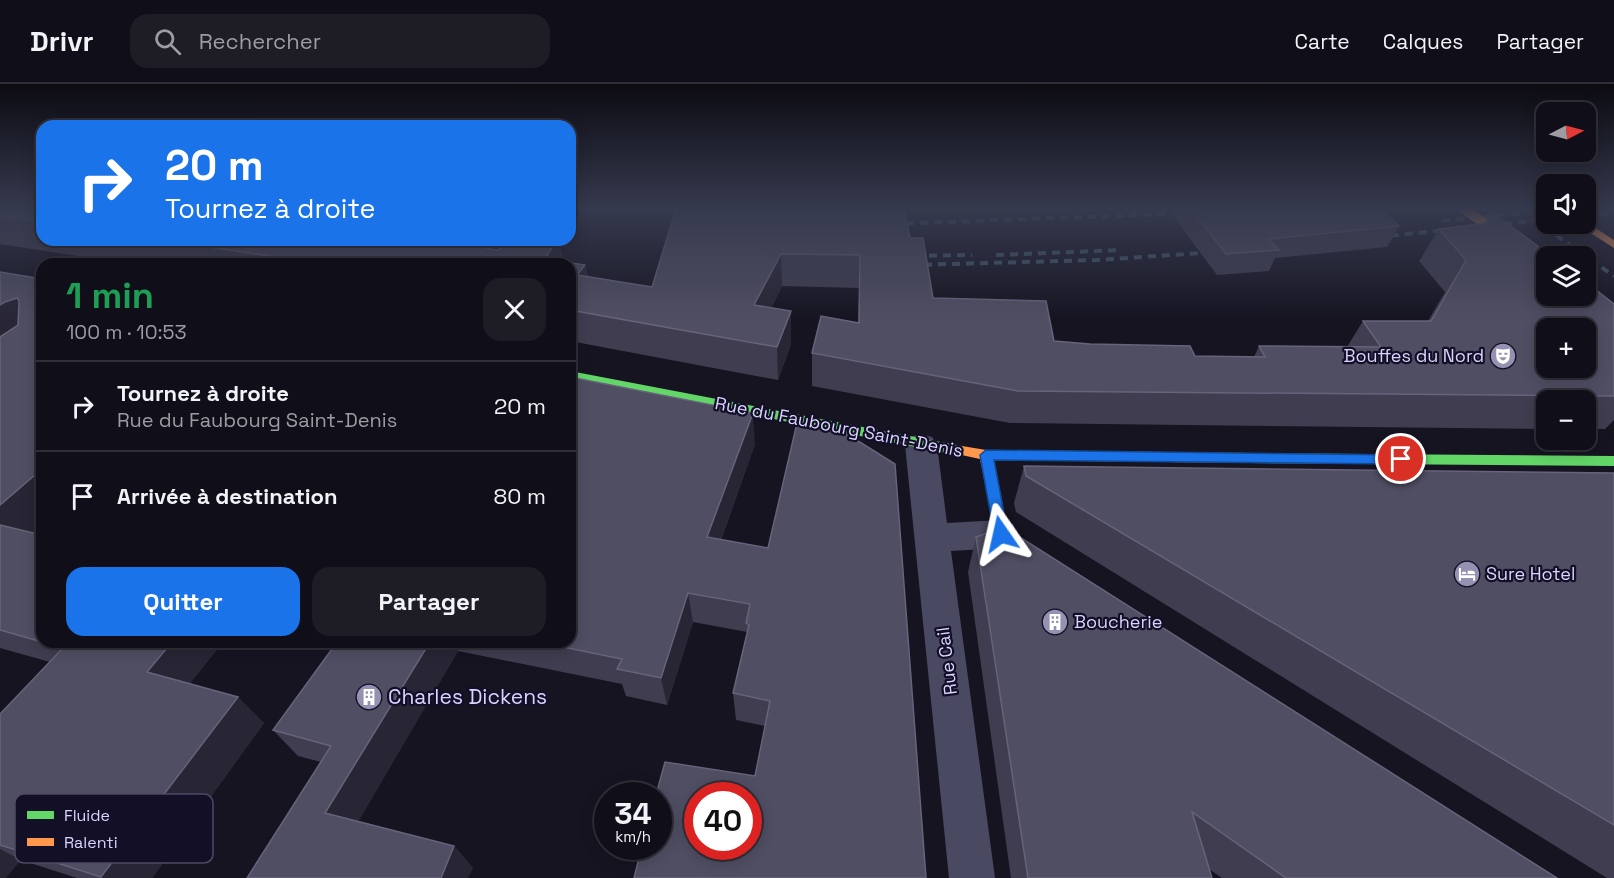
<!DOCTYPE html>
<html lang="fr">
<head>
<meta charset="utf-8">
<style>
	:root { --surface:#100f19; --page:#1e1d26; --text:#f1f3f6; --muted:#9c9ca2; --line:#302f38; --accent:#1a73e8 }
	body { margin:0; font-family:"Space Grotesk",sans-serif; background:var(--page); color:var(--text); height:100vh; display:flex; flex-direction:column; font-size:22px; white-space:nowrap }
	* { box-sizing:border-box; margin:0 }
	p { font-size:20px; color:var(--muted) }
	.icon { flex:none; width:33px; height:33px; fill:none; stroke:currentColor; stroke-width:2; stroke-linecap:round; stroke-linejoin:round }
	.map { position:relative; flex:1; overflow:hidden }
	.sheet { position:absolute; left:36px; top:174px; width:540px; height:390px; display:flex; flex-direction:column; background:var(--surface); border-radius:18px; box-shadow:0 3px 15px #0003,0 0 0 2px var(--line) }
	.sheet>* { flex:none }
	.hud { position:absolute; left:36px; top:36px; width:540px; height:126px; border-radius:18px; box-shadow:0 3px 15px #0003,0 0 0 2px var(--line); background:#1a73e8; color:#fff; overflow:hidden }
	.needle { width:39px; rotate:84deg }
	.tools { position:absolute; left:1536px; top:18px; display:grid; gap:12px }
	.tools a { display:grid; place-items:center; width:60px; height:60px; border-radius:12px; background:var(--surface); box-shadow:0 3px 15px #0003,0 0 0 2px var(--line); font-size:30px }
	.speed { position:absolute; left:594px; top:698px; display:flex; gap:12px; font-size:30px; font-weight:700; text-align:center }
	.speed>* { display:grid; place-content:center; width:78px; height:78px; border-radius:50%; background:var(--surface); box-shadow:0 3px 15px #0003,0 0 0 2px var(--line); line-height:1 }
	.speed small { font-size:15px; font-weight:400 }
	.speed .limit { border:9px solid #d22; background:#fff; color:#111 }
	.pin { position:absolute; display:grid; place-items:center; width:51px; height:51px; color:#fff; margin:-26px; border:3px solid #fff; border-radius:50%; box-shadow:0 2px 6px #0007 }
	.me { position:absolute; width:66px; margin:-33px; rotate:349deg; stroke-linejoin:round; filter:drop-shadow(0 0 4px #0008) }
	.turn { display:flex; align-items:center; gap:21px; height:126px; padding:0 30px; font-size:27px }
	.turn .icon { width:78px; height:78px; stroke-width:2.5 }
	.turn b { display:block; font-size:42px; line-height:51px }
	.round { display:grid; place-items:center; flex:none; width:63px; height:63px; border-radius:18px; background:var(--page) }
	.overview { display:flex; align-items:center; justify-content:space-between; height:102px; padding:0 30px }
	h1 { font-size:36px; font-weight:700; line-height:45px; color:#1e9e55 }
	.primary-button { display:flex; gap:12px; margin-top:auto; padding:12px 30px }
	.primary-button a { flex:1; height:69px; border-radius:18px; background:var(--accent); color:#fff; font-size:24px; font-weight:700; line-height:69px; text-align:center }
	.primary-button a+a { background:var(--page); color:var(--text) }
	ul { padding:0; list-style:none }
	li { display:flex; align-items:center; gap:18px; height:90px; padding:0 30px; border-top:2px solid var(--line) }
	li div { flex:1 }
	li b { display:block; font-size:22px }
	li em { font-style:normal }
	header { display:flex; align-items:center; gap:36px; box-sizing:border-box; height:84px; padding:0 30px; background:var(--surface); border-bottom:2px solid var(--line) }
	header strong { font-size:28px }
	nav { display:flex; gap:33px; margin-inline-start:auto; font-size:21px }
	.search { width:420px; height:54px; background:var(--page); display:flex; align-items:center; gap:15px; box-sizing:border-box; padding:0 21px; border-radius:18px; color:var(--muted); font-size:22px }
	.map>svg:first-child { display:block }
</style>
</head>
<body>
<header>
<strong>Drivr</strong>
<div class="search"><svg class="icon" aria-label="search" viewBox="0 0 24 24"><circle cx="10" cy="10" r="6"/><path d="M15 15l6 6"/></svg>Rechercher</div>
<nav><a>Carte</a><a>Calques</a><a>Partager</a></nav>
</header>
<div class="map">
<svg width="1614" height="794" viewBox="0 0 1614 794">
	<rect width="100%" height="100%" fill="#161421"/>
	<g fill="none" stroke-linecap="round" stroke-linejoin="round">
		<polygon fill="#4a4962" fill-rule="evenodd" points="921,350 932,353 937,361 947,439 1001,436 1013,440 1018,450 1013,460 1001,464 951,467 995,794 949,794 905,361 910,353"/>
		<g fill="#63d668" fill-rule="evenodd">
			<polygon points="570,287 962,362 969,367 962,372 570,295"/>
			<polygon points="1249,369 1614,372 1614,382 1249,379 1242,374"/>
		</g>
		<g fill="#ff974d" fill-rule="evenodd">
			<polygon points="1586,138 1614,156 1614,164 1577,140"/>
			<polygon points="962,362 986,366 1249,369 1256,374 1249,379 994,376 1008,447 1039,466 1041,470 1039,474 1034,476 996,454 980,375 957,370 955,367"/>
		</g>
		<g stroke="#43596b" stroke-width="4" stroke-dasharray="8 6" stroke-linecap="butt">
			<polyline points="1586,132 1614,129"/>
			<polyline points="1533,135 1614,192"/>
			<polyline points="1442,137 1546,127"/>
			<polyline points="892,140 1191,129"/>
			<polyline points="1490,141 1546,136"/>
			<polyline points="1377,153 1455,145"/>
			<polyline points="996,171 1122,166"/>
			<polyline points="915,172 972,171"/>
			<polyline points="910,181 1097,176 1216,168"/>
		</g>
		<polyline stroke="#ff974d" stroke-width="10" points="1465,125 1503,153"/>
	</g>
	<g fill="#403d50" fill-rule="evenodd">
		<path d="M0,125H42V156H371L408,162L414,156L424,157L425,156H436L498,166L505,156H558L564,178L585,181L588,192L652,203L676,125H904L910,154H923L933,214L1046,217L1054,257L1090,260L1190,262L1195,272L1254,273L1259,262L1347,263L1363,237H1428L1445,208L1419,177L1439,145L1485,139L1492,128L1551,172H1546V212H1586V198L1614,220V336L1605,345H1586V316H1546V345L1010,339L812,302V269L821,232L858,239L859,204L782,202L771,224L791,227V260L778,296L570,257V180H130L0,160ZM1546,244H1586V284H1546Z"/>
		<polygon points="1175,125 1381,125 1399,142 1387,163 1275,174 1269,187 1217,191 1173,132"/>
		<polygon points="0,188 42,195 34,449 223,558 190,599 264,639 152,794 77,794 21,776 0,794 0,630 50,578 0,564"/>
		<polygon points="847,350 755,692 765,642 736,636 733,609 747,548 693,538 667,621 626,612 622,600 458,567 358,737 454,762 473,784 247,794 321,678 298,672 273,646 337,558 570,558 755,360 721,456 768,464"/>
		<polygon points="1024,382 1614,389 1614,794 1607,794 1016,428 1014,419"/>
		<polygon points="976,453 1557,794 1222,794 1209,785 1212,794 1011,794 968,488"/>
	</g>
	<g fill="#282635">
		<polygon points="557,156 558,156 564,180 545,175"/>
		<polygon points="781,170 782,202 756,253 754,221"/>
		<polygon points="585,181 592,213 577,191"/>
		<polygon points="17,214 41,245 0,269 0,221 5,218"/>
		<polygon points="791,227 791,260 778,296 777,263"/>
		<polygon points="753,329 755,360 711,483 707,453"/>
		<polygon points="42,385 42,441 15,466 0,452 0,421"/>
		<polygon points="688,509 693,538 667,621 661,594"/>
		<polygon points="172,558 223,558 177,615 147,588"/>
		<polygon points="430,558 452,558 458,567 350,752 325,729"/>
		<polygon points="238,613 264,639 152,794 103,794 101,793"/>
		<polygon points="454,762 473,784 468,794 441,794"/>
		<polygon points="0,765 21,776 6,794 0,794"/>
	</g>
	<g fill="#504e63" stroke="#66637b" stroke-width="1.5" fill-rule="evenodd">
		<polygon points="0,125 42,125 42,138 0,132"/>
		<path d="M676,125H904L910,154H923L933,214L1046,217L1054,257L1090,260L1190,262L1195,272L1265,273L1259,262L1381,263L1363,237H1431L1466,176L1439,145L1486,139L1492,128L1551,172H1546V212H1586V198L1614,220V312L1018,307L812,269L821,232L859,239L860,171L781,170L754,221L791,227L777,263L570,226V180H314L263,171L163,156H371L408,162L414,156L424,157L425,156H436L498,166L505,156H557L545,175L585,181L577,191L652,203ZM1546,244H1586V284H1546Z"/>
		<polygon points="1191,125 1381,125 1399,142 1268,155 1279,166 1226,170"/>
		<polygon points="0,188 42,195 42,385 0,421 0,253 18,241 19,217 17,214 5,218 0,221"/>
		<path d="M570,293L753,329L707,453L768,464L797,339L847,350L895,380L926,794H634L642,762H658V711H656L665,678L755,692L770,617L733,609L749,541L746,539L750,520L688,509L661,594L617,585L622,575L538,558H570ZM698,711H748V762H698Z"/>
		<polygon points="1024,382 1614,389 1614,741 1026,392"/>
		<polygon points="0,441 42,451 42,558 172,558 147,588 238,613 101,793 0,761 0,630 63,564 0,546"/>
		<polygon points="1004,443 1557,794 1286,794 1192,728 1212,794 1028,794 976,453"/>
		<polygon points="337,558 430,558 325,729 454,762 441,794 247,794 331,662 273,646"/>
	</g>
	<linearGradient id="sky" x2="0" y2="1"><stop stop-color="#0c0b12"/><stop offset="0.53" stop-color="#363a4e"/><stop offset="1" stop-color="#363a4e" stop-opacity="0"/></linearGradient>
	<rect width="1614" height="236" fill="url(#sky)"/>
	<polygon fill="#1a73e8" stroke="#114b97" stroke-width="1.5" points="986,366 1401,371 1408,375 1401,380 994,376 1008,450 1006,454 996,454 994,450 980,371"/>
	<defs>
		<g id="theatre-disc" transform="scale(1.35)"><circle r="9.5" fill="#9591b1" stroke="#130f26"/><path d="M-5-5.5Q0-4 5-5.5V0Q5 5 0 6Q-5 5-5 0ZM-3.3-2.5H-1v1.5H-3.3ZM1-2.5H3.3v1.5H1ZM-2.8 1Q0 5.5 2.8 1Z" fill="#fff"/></g>
		<g id="hotel-disc" transform="scale(1.35)"><circle r="9.5" fill="#9591b1" stroke="#130f26"/><path d="M-6-4.5h1.5V1H6V5H4.5V3h-9V5H-6ZM-4 0a1.8 1.8 0 1 1 3.6 0ZM.5 0V-2.5h3Q6-2.5 6 0Z" fill="#fff"/></g>
		<g id="building-disc" transform="scale(1.35)"><circle r="9.5" fill="#9591b1" stroke="#130f26"/><path d="M-4-6H4V6H1V3H-1V6H-4ZM-2.5-4.3h1.7v1.8h-1.7ZM.8-4.3h1.7v1.8H.8ZM-2.5-1h1.7V.8h-1.7ZM.8-1h1.7V.8H.8Z" fill="#fff"/></g>
	</defs>
	<g fill-rule="evenodd">
		<use href="#theatre-disc" x="1503" y="272"/>
		<use href="#hotel-disc" x="1467" y="490"/>
		<use href="#building-disc" x="1055" y="538"/>
		<use href="#building-disc" x="369" y="613"/>
	</g>
	<g text-anchor="middle" stroke-width="4.5" stroke-linejoin="round" paint-order="stroke">
		<g font-size="18" fill="#d9d4ff" stroke="#130f26" text-anchor="start">
			<text x="1484" y="278" text-anchor="end">Bouffes du Nord</text>
			<text x="1486" y="496">Sure Hotel</text>
			<text x="1074" y="544">Boucherie</text>
		</g>
		<g font-size="18" fill="#d9d4ff" stroke="#130f26">
			<text transform="translate(839 343) rotate(11)" y="6">Rue du Faubourg Saint-Denis</text>
			<text transform="translate(947 577) rotate(-97)" y="6">Rue Cail</text>
		</g>
		<g font-size="21" fill="#d9d4ff" stroke="#130f26" text-anchor="start">
			<text x="388" y="620">Charles Dickens</text>
		</g>
	</g>
	<rect x="15" y="710" width="198" height="69" rx="9" fill="#130f26" stroke="#4e4a67" stroke-width="1.5"/>
	<rect x="27" y="727" width="27" height="8" fill="#63d668"/>
	<rect x="27" y="754" width="27" height="8" fill="#ff974d"/>
	<g font-size="16" fill="#d9d4ff">
		<text x="64" y="737">Fluide</text>
		<text x="64" y="764">Ralenti</text>
	</g>
</svg>
<div class="tools">
<a><svg class="needle" viewBox="-14 -14 28 28"><path d="M0-13l5 13h-10z" fill="#e53935"/><path d="M0 13l5-13h-10z" fill="#9c9ca2"/></svg></a>
<a><svg class="icon" aria-label="sound" viewBox="0 0 24 24"><path d="M4 9h4l5-4v14l-5-4H4zM17 9q2 3 0 6"/></svg></a>
<a><svg class="icon" aria-label="layers" viewBox="0 0 24 24"><path d="M12 4l9 5-9 5-9-5zM3 14l9 5 9-5"/></svg></a>
<a>+</a>
<a>−</a>
</div>
<div class="speed"><div>34<small>km/h</small></div><div class="limit">40</div></div>
<div class="pin" style="left:1401px;top:375px;background:#d93025"><svg class="icon" aria-label="arrive" viewBox="0 0 24 24"><path d="M6 21V4h12l-3 4 3 4H6"/></svg></div>
<svg class="me" style="left:1001px;top:450px" viewBox="-20 -20 40 40"><path d="M0-17L14 15 0 8-14 15z" fill="#1a73e8" stroke="#fff" stroke-width="4"/></svg>
<div class="hud">
<div class="turn"><svg class="icon" aria-label="right" viewBox="0 0 24 24"><path d="M7 20v-9h11M14 6l5 5-5 5"/></svg><div><b>20 m</b>Tournez à droite</div></div>
</div>
<section class="sheet">
<div class="overview"><div><h1>1 min</h1><p>100 m · 10:53</p></div><a class="round"><svg class="icon" aria-label="close" viewBox="0 0 24 24"><path d="M6 6l12 12M18 6L6 18"/></svg></a></div>
<ul>
<li><svg class="icon" aria-label="right" viewBox="0 0 24 24"><path d="M7 20v-9h11M14 6l5 5-5 5"/></svg><div><b>Tournez à droite</b><p>Rue du Faubourg Saint-Denis</p></div><em>20 m</em></li>
<li><svg class="icon" aria-label="arrive" viewBox="0 0 24 24"><path d="M6 21V4h12l-3 4 3 4H6"/></svg><div><b>Arrivée à destination</b></div><em>80 m</em></li>
</ul>
<div class="primary-button"><a>Quitter</a><a>Partager</a></div>
</section>
</div>
</body>
</html>
